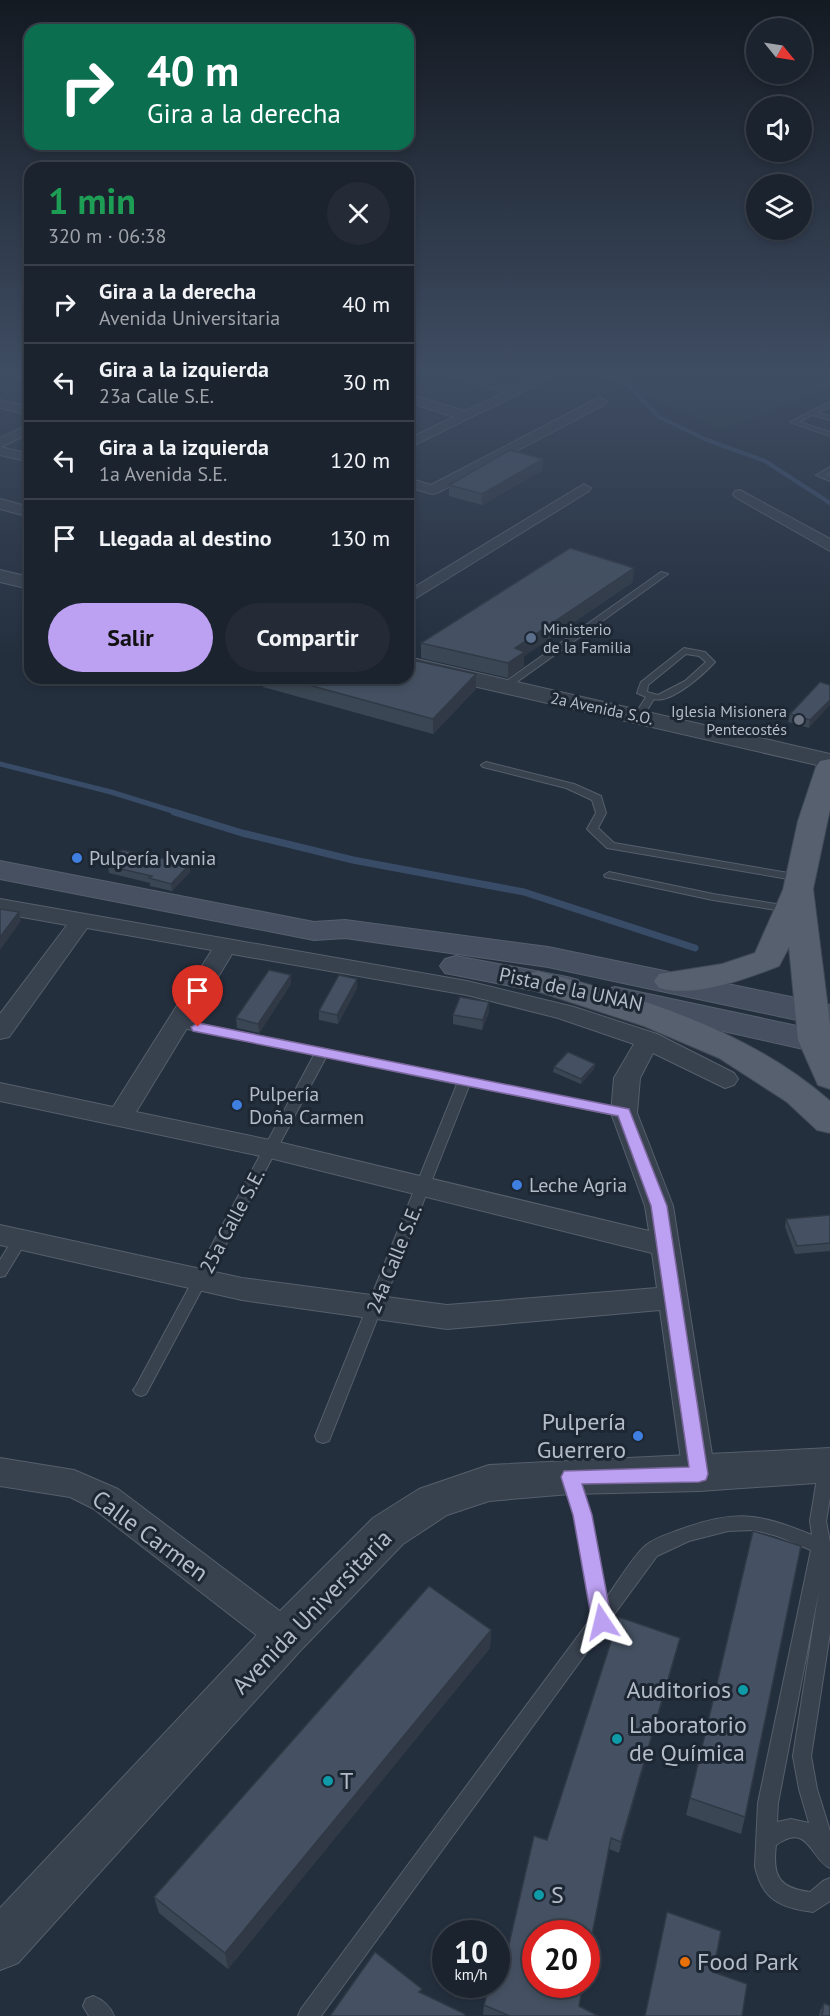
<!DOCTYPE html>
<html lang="es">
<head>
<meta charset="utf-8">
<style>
	:root { --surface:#1b232e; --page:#242b36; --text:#f1f3f6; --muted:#a0a4aa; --line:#39404a; --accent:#bca0f2 }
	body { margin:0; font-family:"PT Sans",sans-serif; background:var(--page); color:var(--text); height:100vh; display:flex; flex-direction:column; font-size:22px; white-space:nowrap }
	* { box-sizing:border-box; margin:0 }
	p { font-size:20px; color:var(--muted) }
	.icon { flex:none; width:33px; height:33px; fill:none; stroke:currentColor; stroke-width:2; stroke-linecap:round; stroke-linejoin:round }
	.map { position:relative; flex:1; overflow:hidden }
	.sheet { position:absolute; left:24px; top:162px; width:390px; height:522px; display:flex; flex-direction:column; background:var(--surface); border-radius:18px; box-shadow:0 3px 9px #0003,0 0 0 2px var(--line) }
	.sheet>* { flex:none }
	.guide { position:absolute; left:24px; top:24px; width:390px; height:126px; border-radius:18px; box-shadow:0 3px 9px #0003,0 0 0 2px var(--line); background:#0b6e4f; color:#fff; overflow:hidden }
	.needle { width:39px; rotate:120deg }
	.tools { position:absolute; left:746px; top:18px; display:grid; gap:12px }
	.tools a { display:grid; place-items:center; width:66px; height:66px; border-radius:50%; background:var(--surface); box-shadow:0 3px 9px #0003,0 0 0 2px var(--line); font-size:30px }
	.speed { position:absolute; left:432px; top:1920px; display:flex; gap:12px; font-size:30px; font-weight:700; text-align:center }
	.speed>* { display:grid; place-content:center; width:78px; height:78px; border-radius:50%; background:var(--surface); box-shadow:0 3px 9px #0003,0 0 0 2px var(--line); line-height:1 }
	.speed small { font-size:15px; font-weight:400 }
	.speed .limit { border:9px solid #d22; background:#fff; color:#111 }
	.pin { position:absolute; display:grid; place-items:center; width:51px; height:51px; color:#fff; margin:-62px -26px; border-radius:50% 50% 50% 0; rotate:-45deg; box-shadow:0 0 6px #0007 }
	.pin .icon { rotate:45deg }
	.me { position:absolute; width:66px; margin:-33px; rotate:350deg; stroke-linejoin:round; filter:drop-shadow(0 0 4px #0008) }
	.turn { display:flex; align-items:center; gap:21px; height:126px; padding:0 24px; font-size:27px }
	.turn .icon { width:78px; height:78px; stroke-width:2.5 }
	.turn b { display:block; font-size:42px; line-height:51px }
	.round { display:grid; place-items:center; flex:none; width:63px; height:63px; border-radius:32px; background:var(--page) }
	.summary { display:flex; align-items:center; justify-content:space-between; height:102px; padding:0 24px }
	h1 { font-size:36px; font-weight:700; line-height:45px; color:#1e9e55 }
	.button { display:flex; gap:12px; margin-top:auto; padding:12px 24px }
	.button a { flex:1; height:69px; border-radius:36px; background:var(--accent); color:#111; font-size:24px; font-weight:700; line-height:69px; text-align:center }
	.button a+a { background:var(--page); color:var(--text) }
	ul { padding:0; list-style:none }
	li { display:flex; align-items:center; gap:18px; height:78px; padding:0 24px; border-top:2px solid var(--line) }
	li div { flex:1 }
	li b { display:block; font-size:22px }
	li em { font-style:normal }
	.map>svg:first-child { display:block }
</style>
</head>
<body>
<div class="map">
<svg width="830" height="2016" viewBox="0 0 830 2016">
	<rect width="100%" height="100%" fill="#242f3e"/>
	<polygon fill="#263c3f" points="596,373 830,373 830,387 722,430"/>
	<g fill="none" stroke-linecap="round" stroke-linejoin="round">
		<polyline stroke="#394c67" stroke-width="4" points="594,373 628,385 659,417 707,440 765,461 830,503"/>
		<polyline stroke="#394c67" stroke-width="5" points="0,764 111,792 179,813"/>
		<polyline stroke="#394c67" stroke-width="7" points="174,812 242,833 353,860 524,892 695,948"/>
		<g stroke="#565f6c" stroke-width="2">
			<g id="service">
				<polygon points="830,402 830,407 817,413 830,416 830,420 812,415 799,422 830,432 830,436 790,422"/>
				<polygon points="830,467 830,472 826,475 830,476 830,481 816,475"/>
				<polygon points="661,572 668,574 507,689 501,689 501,685"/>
				<path d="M684,648L705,652L715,662C704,674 671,704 654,699L642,718H636L634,716L646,697L637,693L641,682ZM686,654L699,656L706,662L685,681L658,695L647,692L648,685Z"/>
				<polygon points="486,762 574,784 601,796 606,813 598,828 614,843 800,875 805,878 800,881 607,848 587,829 596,813 592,800 566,788 483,767 481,765"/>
				<polygon points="609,872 713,894 789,906 795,909 789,912 713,900 605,877 604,875"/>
				<polygon points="177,1019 624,1109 629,1110 630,1113 629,1116 624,1117 469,1086 331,1436 329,1441 323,1443 317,1441 315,1436 457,1084 326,1057 146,1394 141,1396 136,1394 133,1390 136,1386 314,1055 173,1026 171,1023 173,1020"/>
				<polygon points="20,1235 25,1236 27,1240 5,1276 0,1277 0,1260 15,1236"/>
				<path d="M827,1459L830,1460V1498L826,1521L830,1542V1633L811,1756L817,1789L830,1831V1868C810,1859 809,1821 776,1845C772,1876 779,1888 810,1892L823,1881L830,1878V1901L813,1912C781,1908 762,1900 755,1866L758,1803L811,1550L777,1536L754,1530L728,1531L689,1541L657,1556L610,1620L608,1628L603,1630L321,2016H298L301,2009L592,1617L575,1515L563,1479L565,1474L571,1472L577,1474L591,1515L606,1598C616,1585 634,1555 645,1546C654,1538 668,1534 679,1530C735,1509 758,1513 812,1535L810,1521L819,1466L821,1461ZM819,1590L793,1756L799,1789L809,1823L791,1819L777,1822L778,1803Z"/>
				<path d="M93,1996C103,2000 110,2006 114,2016H89L83,2006L86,1999Z"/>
			</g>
		</g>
		<g stroke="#565f6c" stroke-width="2">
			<g id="minor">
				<polygon points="16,373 30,373 30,379 17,376"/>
				<polygon points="444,373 464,373 515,388 542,374 552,374 553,377 408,448 408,439 454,417 408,402 408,394 465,411 504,393"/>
				<polygon points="600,397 607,401 605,404 437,493 432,494 408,487 408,478 431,485"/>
				<polygon points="0,400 30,407 30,415 0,408"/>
				<polygon points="30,424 30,433 1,447 30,454 30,462 0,455 0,438"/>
				<polygon points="584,484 591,488 589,491 408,603 408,591"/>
				<polygon points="740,490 830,539 830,551 735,497 733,494 735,491"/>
				<polygon points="0,499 30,507 30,517 0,509"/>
				<path d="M0,899L467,981L574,1007L657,1034L734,1073L738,1079L734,1085L725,1088L653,1053L640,1078L637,1113L673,1206L715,1474L710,1484L699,1488L688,1484L683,1474L660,1310L447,1329L242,1300L0,1245V1225L242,1278L447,1305L657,1288L652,1253L270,1158L0,1101V1083L113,1107L212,950L87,928L9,1037L0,1039V1014L67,925L0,913ZM232,954L467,995L558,1018L634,1044L614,1078L611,1113L645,1206L649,1231L270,1140L136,1112Z"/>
				<polygon points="0,1458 74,1470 118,1489 297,1624 303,1636 297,1648 285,1652 273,1648 94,1509 70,1497 0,1486"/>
			</g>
		</g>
		<g stroke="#565f6c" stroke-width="2">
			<g id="tertiary">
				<polygon points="0,570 30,577 30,589 0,582"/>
				<polygon points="408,657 830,754 830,768 408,671"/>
				<polygon points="830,1448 830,1482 699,1491 570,1494 489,1501 447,1515 403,1544 300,1651 18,1963 0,1970 0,1908 270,1621 373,1518 419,1489 489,1465"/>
			</g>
		</g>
		<g stroke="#565f6c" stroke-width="2">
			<g id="secondary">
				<polygon points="0,861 314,922 345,920 548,947 830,1005 830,1027 548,967 345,938 314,940 0,879"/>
				<polygon points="456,956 567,977 578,980 583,987 578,994 567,997 445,973 440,966 445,959"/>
				<polygon points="615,987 830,1033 830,1055 603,1004 599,997 603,990"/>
			</g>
		</g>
		<g stroke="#414a57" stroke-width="2">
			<g id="primary">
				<path d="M830,759V809L813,889L830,1025V1089L818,1085L798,1040L789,947L779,966C745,979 695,998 659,988L654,981L659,974L722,964L755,953L783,890L798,821L816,767L820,761Z"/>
				<path d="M538,971C640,997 749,1030 830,1101V1133L817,1130L787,1102L719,1058L644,1026L527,988L522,981L527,974Z"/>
			</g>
		</g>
		<use href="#service" fill="#38414e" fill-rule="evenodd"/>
		<use href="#minor" fill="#38414e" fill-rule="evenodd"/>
		<use href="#tertiary" fill="#38414e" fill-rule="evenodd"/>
		<use href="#secondary" fill="#465061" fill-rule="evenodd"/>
		<use href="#primary" fill="#56606e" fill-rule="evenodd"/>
	</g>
	<g fill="#3b4654">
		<polygon points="543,459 543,470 482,505 449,496 449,485"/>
		<polygon points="633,582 524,656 524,666 508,678 421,658 421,643"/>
		<polygon points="263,678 408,678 476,689 433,734 263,687"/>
		<polygon points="820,682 809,728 788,722 790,714"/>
		<polygon points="190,864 190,872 172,891 150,886 150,883 109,873 108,866"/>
		<polygon points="291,984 259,1033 237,1028 236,1018"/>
		<polygon points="357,988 338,1024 319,1020 319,1011"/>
		<polygon points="489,1012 482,1030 453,1024 453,1015"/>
		<polygon points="595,1064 594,1069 581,1084 553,1072 554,1067"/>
		<polygon points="830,1215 830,1251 795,1254 785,1227 786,1219"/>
		<polygon points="753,1531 745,1817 741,1834 686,1815"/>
		<polygon points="491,1630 490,1648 228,1969 159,1913 154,1897"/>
		<polygon points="677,1650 619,1853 609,1849 579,2006 598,2016 483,2015 484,2005 501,1979 547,1840"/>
		<polygon points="824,2003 830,2016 819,2016 820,2011"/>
	</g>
	<g fill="#303945">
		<polygon points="543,459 543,470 482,505 482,494"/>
		<polygon points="634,568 633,582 524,656 524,666 508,678 508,663 515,648"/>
		<polygon points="476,674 476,689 433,734 433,719"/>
		<polygon points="830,700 830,705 809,728 810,720"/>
		<polygon points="190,864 190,872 172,891 171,884"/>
		<polygon points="19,912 21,921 0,950 0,937"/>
		<polygon points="291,975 291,984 259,1033 258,1024"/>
		<polygon points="357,979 357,988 338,1024 337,1015"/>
		<polygon points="489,1002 489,1012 482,1030 483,1020"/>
		<polygon points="595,1064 594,1069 581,1084 581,1079"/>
		<polygon points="491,1630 490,1648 228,1969 225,1953"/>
		<polygon points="680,1638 677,1650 619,1853 621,1842"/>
	</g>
	<g fill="#455162" stroke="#303945" stroke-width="1.5">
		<polygon points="510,450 543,459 482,494 449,485"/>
		<polygon points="570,548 634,568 515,648 525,652 508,663 421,643"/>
		<polygon points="408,659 476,674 433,719 283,678 408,678"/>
		<polygon points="820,682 830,685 830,700 810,720 790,714"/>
		<polygon points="122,850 190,864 171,884 149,878 152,876 108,866"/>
		<polygon points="0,909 19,912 0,937"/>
		<polygon points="269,970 291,975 258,1024 236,1018"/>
		<polygon points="339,975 357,979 337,1015 319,1011"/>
		<polygon points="460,997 489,1002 483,1020 453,1015"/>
		<polygon points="568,1052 595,1064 581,1079 554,1067"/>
		<polygon points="830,1215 830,1243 797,1246 786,1219"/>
		<polygon points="753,1531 801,1546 745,1817 690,1798"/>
		<polygon points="429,1586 491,1630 225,1953 154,1897"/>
		<polygon points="619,1617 680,1638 621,1842 611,1838 586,1965 586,1934 536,1934 536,1984 583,1984 579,2006 598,2016 510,2016 484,2005 490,1984 496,1984 496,1978 501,1979 534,1836 547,1840"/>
		<polygon points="667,1912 721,1931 713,1972 747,1984 742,2016 645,2016"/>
		<polygon points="375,1952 422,1989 419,1992 465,2014 464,2016 330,2016"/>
		<polygon points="824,2003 830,2006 830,2016 822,2016"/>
	</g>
	<linearGradient id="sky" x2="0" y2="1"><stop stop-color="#141a22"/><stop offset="0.57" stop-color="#3f4d63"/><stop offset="1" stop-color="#3f4d63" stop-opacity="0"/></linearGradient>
	<rect width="830" height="655" fill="url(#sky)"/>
	<polygon fill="#bca0f2" stroke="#7a689d" stroke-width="1.5" points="198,1023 629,1109 667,1206 708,1474 706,1480 699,1482 582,1484 592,1515 612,1622 609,1628 602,1631 595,1628 592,1622 573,1515 561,1477 564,1471 689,1467 651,1206 618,1116 193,1031 191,1027"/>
	<circle fill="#5c6f8a" stroke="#1d2633" stroke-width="2" cx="531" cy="638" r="6"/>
	<circle fill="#6b7280" stroke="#1d2633" stroke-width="2" cx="799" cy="720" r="6"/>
	<g fill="#3f7fe0" stroke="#1d2633" stroke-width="2">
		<circle cx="77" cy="858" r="6"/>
		<circle cx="237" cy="1105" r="6"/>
		<circle cx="517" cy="1185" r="6"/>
		<circle cx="638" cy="1436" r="6"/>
	</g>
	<g fill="#0f9aa8" stroke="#1d2633" stroke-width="2">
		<circle cx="743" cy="1690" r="6"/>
		<circle cx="617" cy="1739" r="6"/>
		<circle cx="328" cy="1781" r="6"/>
		<circle cx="539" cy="1895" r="6"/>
	</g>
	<circle fill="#e8710a" stroke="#1d2633" stroke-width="2" cx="685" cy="1962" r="6"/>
	<g text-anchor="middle" stroke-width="6" stroke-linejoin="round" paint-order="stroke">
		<g font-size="16" fill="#b4bcc9" stroke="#1d2633" text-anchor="start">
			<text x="543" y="635">Ministerio<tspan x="543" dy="18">de la Familia</tspan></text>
			<text x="787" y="717" text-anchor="end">Iglesia Misionera<tspan x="787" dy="18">Pentecostés</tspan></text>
		</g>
		<g font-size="16" fill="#b4bcc9" stroke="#1d2633">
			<text transform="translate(602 708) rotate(12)" y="6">2a Avenida S.O.</text>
		</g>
		<g font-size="20" fill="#b4bcc9" stroke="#1d2633" text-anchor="start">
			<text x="89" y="865">Pulpería Ivania</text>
			<text x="249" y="1101">Pulpería<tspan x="249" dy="23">Doña Carmen</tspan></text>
			<text x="529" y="1192">Leche Agria</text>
		</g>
		<g font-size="20" fill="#b4bcc9" stroke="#1d2633">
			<text transform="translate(571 989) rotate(12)" y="7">Pista de la UNAN</text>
			<text transform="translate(232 1221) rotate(-62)" y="7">25a Calle S.E.</text>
			<text transform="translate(394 1259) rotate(-68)" y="7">24a Calle S.E.</text>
		</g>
		<g font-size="24" fill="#b4bcc9" stroke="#1d2633" text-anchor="start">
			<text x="626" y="1430" text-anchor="end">Pulpería<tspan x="626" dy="28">Guerrero</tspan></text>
			<text x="731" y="1698" text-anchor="end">Auditorios</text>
			<text x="629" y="1733">Laboratorio<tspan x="629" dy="28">de Química</tspan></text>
			<text x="340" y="1789">T</text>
			<text x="551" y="1903">S</text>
			<text x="697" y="1970">Food Park</text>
		</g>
		<g font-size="24" fill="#b4bcc9" stroke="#1d2633">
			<text transform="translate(150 1536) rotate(36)" y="8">Calle Carmen</text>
			<text transform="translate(312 1612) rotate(-46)" y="8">Avenida Universitaria</text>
		</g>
	</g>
</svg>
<div class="tools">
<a><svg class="needle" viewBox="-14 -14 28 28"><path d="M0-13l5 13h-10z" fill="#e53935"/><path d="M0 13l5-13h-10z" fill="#a0a4aa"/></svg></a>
<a><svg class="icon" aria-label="sound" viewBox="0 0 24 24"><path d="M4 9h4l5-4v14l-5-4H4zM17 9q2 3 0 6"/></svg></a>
<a><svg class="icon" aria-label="layers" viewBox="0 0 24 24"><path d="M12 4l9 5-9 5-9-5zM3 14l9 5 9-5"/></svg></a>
</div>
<div class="speed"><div>10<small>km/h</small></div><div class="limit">20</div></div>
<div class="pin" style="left:198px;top:1027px;background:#d93025"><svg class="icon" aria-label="arrive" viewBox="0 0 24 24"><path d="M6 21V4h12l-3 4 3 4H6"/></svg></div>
<svg class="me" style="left:602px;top:1622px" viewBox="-20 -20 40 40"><path d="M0-17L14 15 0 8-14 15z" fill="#bca0f2" stroke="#fff" stroke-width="4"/></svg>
<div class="guide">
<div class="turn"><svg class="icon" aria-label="right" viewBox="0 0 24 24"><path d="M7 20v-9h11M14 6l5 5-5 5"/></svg><div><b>40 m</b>Gira a la derecha</div></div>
</div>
<section class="sheet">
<div class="summary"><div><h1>1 min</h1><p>320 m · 06:38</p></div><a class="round"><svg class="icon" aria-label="close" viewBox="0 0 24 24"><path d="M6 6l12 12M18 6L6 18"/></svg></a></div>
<ul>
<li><svg class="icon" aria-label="right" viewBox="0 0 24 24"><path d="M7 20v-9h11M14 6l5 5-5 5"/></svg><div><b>Gira a la derecha</b><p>Avenida Universitaria</p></div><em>40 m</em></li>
<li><svg class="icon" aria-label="left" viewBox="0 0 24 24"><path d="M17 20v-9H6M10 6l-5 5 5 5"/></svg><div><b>Gira a la izquierda</b><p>23a Calle S.E.</p></div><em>30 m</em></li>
<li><svg class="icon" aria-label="left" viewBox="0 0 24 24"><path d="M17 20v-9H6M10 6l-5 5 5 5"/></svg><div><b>Gira a la izquierda</b><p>1a Avenida S.E.</p></div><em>120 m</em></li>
<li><svg class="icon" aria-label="arrive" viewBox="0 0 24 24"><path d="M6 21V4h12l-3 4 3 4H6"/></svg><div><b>Llegada al destino</b></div><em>130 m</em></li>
</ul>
<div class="button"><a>Salir</a><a>Compartir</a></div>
</section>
</div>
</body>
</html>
